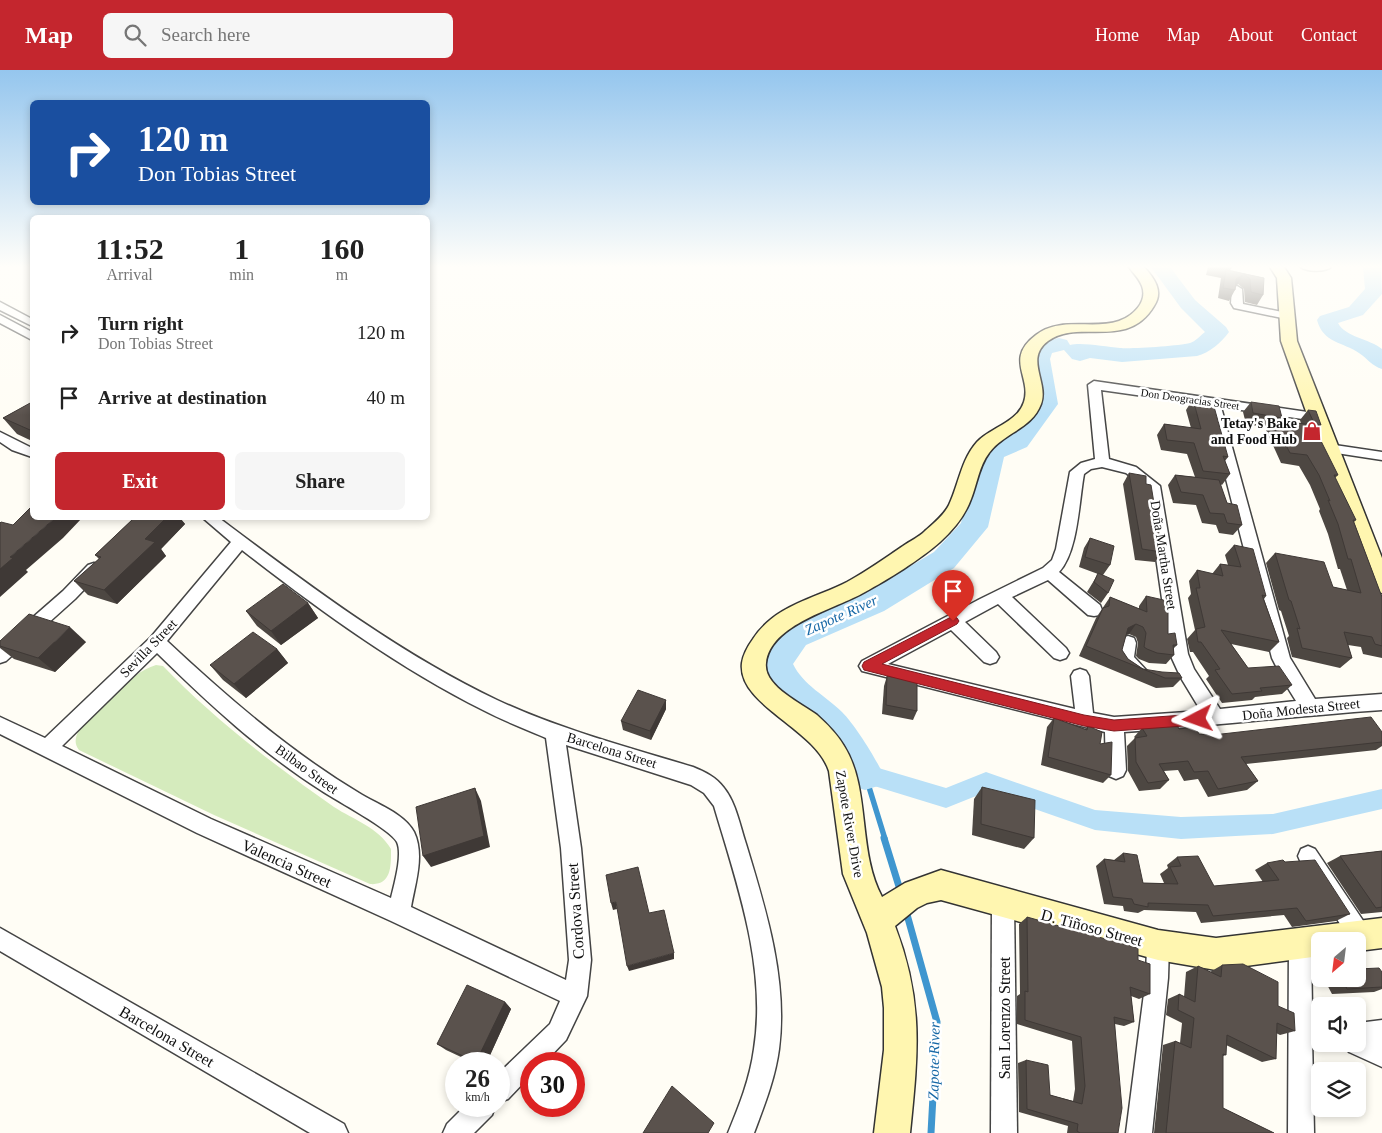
<!DOCTYPE html>
<html lang="en">
<head>
<meta charset="utf-8">
<style>
	:root { --surface:#fff; --page:#f6f6f6; --text:#222; --muted:#767676; --accent:#c4262e }
	body { margin:0; font-family:"Times New Roman",serif; background:var(--page); color:var(--text); height:100vh; display:flex; flex-direction:column; font-size:19px; white-space:nowrap }
	* { box-sizing:border-box; margin:0 }
	p { font-size:16px; color:var(--muted) }
	.icon { flex:none; width:28px; height:28px; fill:none; stroke:currentColor; stroke-width:2; stroke-linecap:round; stroke-linejoin:round }
	.map { position:relative; flex:1; overflow:hidden }
	.drawer { position:absolute; left:30px; top:145px; width:400px; height:305px; display:flex; flex-direction:column; background:var(--surface); border-radius:8px; box-shadow:0 2px 8px #0003 }
	.drawer>* { flex:none }
	.hud { position:absolute; left:30px; top:30px; width:400px; height:105px; border-radius:8px; box-shadow:0 2px 8px #0003; background:#1a4fa0; color:#fff; overflow:hidden }
	.needle { width:32px; rotate:208deg }
	.fabs { position:absolute; left:1311px; top:862px; display:grid; gap:10px }
	.fabs a { display:grid; place-items:center; width:55px; height:55px; border-radius:8px; background:var(--surface); box-shadow:0 2px 8px #0003; font-size:25px }
	.speed { position:absolute; left:445px; top:982px; display:flex; gap:10px; font-size:25px; font-weight:700; text-align:center }
	.speed>* { display:grid; place-content:center; width:65px; height:65px; border-radius:50%; background:var(--surface); box-shadow:0 2px 8px #0003; line-height:1 }
	.speed small { font-size:12px; font-weight:400 }
	.speed .limit { border:8px solid #d22; background:#fff; color:#111 }
	.pin { position:absolute; display:grid; place-items:center; width:42px; height:42px; color:#fff; margin:-51px -21px; border-radius:50% 50% 50% 0; rotate:-45deg; box-shadow:0 0 5px #0007 }
	.pin .icon { rotate:45deg }
	.me { position:absolute; width:55px; margin:-28px; rotate:266deg; stroke-linejoin:round; filter:drop-shadow(0 0 4px #0008) }
	.turn { display:flex; align-items:center; gap:18px; height:105px; padding:0 25px; font-size:22px }
	.turn .icon { width:65px; height:65px; stroke-width:2.5 }
	.turn b { display:block; font-size:35px; line-height:42px }
	.eta { display:flex; justify-content:space-evenly; align-items:center; height:85px; text-align:center }
	.eta b { font-size:30px; font-weight:700; line-height:35px }
	.primary-button { display:flex; gap:10px; margin-top:auto; padding:10px 25px }
	.primary-button a { flex:1; height:58px; border-radius:8px; background:var(--accent); color:#fff; font-size:20px; font-weight:700; line-height:58px; text-align:center }
	.primary-button a+a { background:var(--page); color:var(--text) }
	ul { padding:0; list-style:none }
	li { display:flex; align-items:center; gap:15px; height:65px; padding:0 25px }
	li div { flex:1 }
	li b { display:block; font-size:19px }
	li em { font-style:normal }
	header { display:flex; align-items:center; gap:30px; box-sizing:border-box; height:70px; padding:0 25px; background:var(--accent); color:#fff }
	header strong { font-size:24px }
	nav { display:flex; gap:28px; margin-inline-start:auto; font-size:18px }
	.search { width:350px; height:45px; background:var(--page); display:flex; align-items:center; gap:12px; box-sizing:border-box; padding:0 18px; border-radius:8px; color:var(--muted); font-size:19px }
	.map>svg:first-child { display:block }
</style>
</head>
<body>
<header>
<strong>Map</strong>
<div class="search"><svg class="icon" aria-label="search" viewBox="0 0 24 24"><circle cx="10" cy="10" r="6"/><path d="M15 15l6 6"/></svg>Search here</div>
<nav><a>Home</a><a>Map</a><a>About</a><a>Contact</a></nav>
</header>
<div class="map">
<svg width="1382" height="1063" viewBox="0 0 1382 1063">
	<rect width="100%" height="100%" fill="#fffdf5"/>
	<path fill="#d5ebbd" d="M156,595L163,596C214,649 274,695 334,737C354,750 378,757 391,779C391,795 392,816 370,814L214,745L79,680C74,673 75,668 79,660C100,639 127,604 156,595Z"/>
	<g fill="none" stroke-linecap="round" stroke-linejoin="round">
		<polyline stroke="#3f96cf" stroke-width="5.5" points="865,704 885,769"/>
		<g stroke="#3f96cf" stroke-width="7">
			<polyline points="884,768 901,823"/>
			<polyline points="906,841 937,952 931,1063"/>
		</g>
		<polygon fill="#b9e0f7" fill-rule="evenodd" points="865,694 946,718 986,702 1095,740 1181,747 1273,744 1382,719 1382,739 1273,764 1181,769 1095,760 986,722 946,738 858,711 855,704 858,697"/>
		<g fill="#b9e0f7" fill-rule="evenodd">
			<path d="M1151,197H1170L1195,230L1226,257L1229,262C1222,272 1209,283 1197,286L1122,292L1090,288L1080,291L1072,289L1064,280L1052,283L1050,289L1058,334L1027,377L1004,387L988,457L954,498L884,541L806,575L793,594C803,615 826,626 842,642C855,655 875,687 883,704L878,716L865,720L852,716L820,665L774,624L760,592L784,557L862,525L934,482L961,453L979,382L983,376L1009,365L1034,333L1028,289L1035,273L1059,268L1067,270L1070,275C1082,272 1106,277 1120,278C1132,279 1178,276 1190,273C1195,272 1201,265 1205,262L1181,238Z"/>
			<path d="M1363,197H1381L1382,224L1363,245L1338,253C1345,267 1370,269 1382,279V299C1372,296 1368,289 1359,283C1343,272 1323,273 1317,250L1320,246L1349,237L1365,219Z"/>
		</g>
		<g stroke="#444" stroke-width="3">
			<g id="street">
				<path d="M1301,197H1331C1325,202 1307,202 1301,197Z"/>
				<polygon points="1237,216 1242,219 1243,234 1287,243 1293,246 1287,249 1234,238 1231,233 1232,219"/>
				<polygon points="0,232 32,249 32,256 0,240"/>
				<polygon points="0,245 32,262 32,270 0,253"/>
				<path d="M1094,311L1321,344L1323,347L1316,351L1221,337L1290,588L1315,629L1382,624V640C1296,646 1210,656 1124,662L1126,700L1123,706L1116,709L1109,706L1106,700L1105,662L862,601L859,596L862,591L980,529L1043,498L1052,490L1056,479L1070,402L1081,393L1095,389L1088,315ZM1101,320L1207,335L1272,588L1283,610L1296,631L1220,639L1194,599L1188,584L1160,416L1136,397L1109,389ZM1102,397L1126,403L1146,418L1170,584L1181,608L1201,641L1114,647L1093,643L1089,606L1086,601L1080,599L1074,601L1071,606L1075,639L888,594L951,560L984,592L990,594L996,592L999,587L996,582L965,552L998,534L1054,588L1060,590L1066,588L1069,583L1066,578L1012,527L1048,510L1088,545L1094,546L1100,545L1102,540L1100,535L1059,502C1078,482 1079,431 1084,404L1091,399Z"/>
				<polygon points="0,362 32,378 32,387 12,380 0,372"/>
				<polygon points="1328,374 1382,382 1382,390 1323,381 1321,378 1323,375"/>
				<path d="M203,448H219C306,513 398,583 497,630C559,659 627,677 693,697C705,702 716,707 724,718C736,733 740,756 746,774C766,840 788,910 779,979C775,1009 764,1036 754,1063H728C739,1036 750,1009 754,979C767,897 737,814 714,736L704,723L691,715L566,675L581,778L591,890L587,926L566,970L543,994H531V1005L508,1029L499,1032V1003L550,954L560,931L391,851L197,763L0,664V647L45,668L151,567L231,472ZM242,480C318,539 397,597 483,640C504,651 525,659 546,668L561,778L569,890L566,910L411,837C415,814 425,785 414,762C404,743 376,734 359,723C289,681 227,627 167,571ZM157,583C208,633 262,683 322,721C337,731 390,759 397,772C403,785 394,815 391,828L211,749L62,676Z"/>
				<polygon points="94,493 100,495 102,499 100,503 75,529 6,591 0,593 0,576 63,521 88,495"/>
				<path d="M1128,566L1134,568L1136,573L1134,587L1147,601L1144,606C1132,610 1122,599 1116,589L1122,568Z"/>
				<polygon points="1308,776 1315,779 1368,858 1371,866 1368,874 1360,877 1358,876 1358,871 1351,871 1301,793 1298,786 1301,779"/>
				<polygon points="1003,822 1011,825 1014,833 1017,1063 991,1063 992,833 995,825"/>
				<polygon points="0,858 344,1054 348,1063 310,1063 0,881"/>
				<polygon points="1300,863 1308,866 1311,874 1312,940 1320,944 1320,969 1312,966 1314,1063 1288,1063 1289,874 1292,866"/>
				<polygon points="1158,864 1166,867 1169,875 1168,908 1152,1063 1126,1063 1146,908 1147,875 1150,867"/>
				<polygon points="1382,950 1382,997 1349,982 1345,974 1358,974 1358,953"/>
				<polygon points="465,1036 495,1036 492,1045 474,1063 443,1063 447,1054"/>
			</g>
		</g>
		<g stroke="#333" stroke-width="3">
			<g id="secondary">
				<path d="M1129,197H1144C1154,208 1164,221 1154,236C1127,281 1079,248 1048,271C1024,289 1049,312 1041,334C1032,359 1003,363 989,383C979,396 977,414 971,429C965,446 953,460 940,472C921,489 887,510 865,522C836,539 770,554 766,593C763,616 801,633 817,645C827,654 837,664 844,676C871,719 857,780 882,827L905,813L941,800L1158,860L1216,868L1382,848V878L1358,881V871H1320V886L1216,900L1158,890L941,830L927,833L917,838L895,856C924,932 918,984 910,1063H874L884,980V938L882,917L867,863L843,804L829,701C815,658 737,635 742,593C743,585 748,576 753,569C775,535 814,529 847,512C867,501 885,488 903,476C910,471 919,467 925,461C933,454 944,445 949,435C959,414 961,390 977,372C990,358 1018,352 1024,332C1032,307 1004,289 1036,265C1060,246 1093,260 1119,251C1133,246 1148,232 1142,216C1139,208 1133,203 1129,197Z"/>
				<polygon points="1270,197 1284,197 1291,208 1297,271 1382,488 1382,523 1374,521 1371,515 1319,378 1281,271 1277,208"/>
			</g>
		</g>
		<use href="#street" fill="#fff" fill-rule="evenodd"/>
		<use href="#secondary" fill="#fff6b0" fill-rule="evenodd"/>
	</g>
	<g fill="#4d4742">
		<polygon points="1208,197 1231,197 1230,200 1264,208 1263,225 1257,235 1245,232 1244,219 1238,214 1236,216 1235,220 1229,231 1218,228 1221,208 1206,205"/>
		<polygon points="1193,329 1228,387 1225,391 1230,404 1222,415 1220,414 1227,433 1242,455 1233,465 1219,463 1216,455 1202,453 1196,435 1173,433 1168,415 1175,405 1195,407 1187,384 1161,380 1157,365 1164,354 1191,358 1186,340"/>
		<polygon points="32,332 32,371 17,364 3,348"/>
		<polygon points="1251,332 1282,348 1280,351 1301,354 1300,350 1308,340 1321,355 1316,362 1338,405 1335,408 1356,450 1354,452 1382,527 1382,588 1363,584 1361,577 1348,575 1352,588 1340,598 1292,587 1287,568 1289,566 1281,541 1279,540 1266,493 1275,483 1333,517 1347,520 1340,499 1338,499 1328,464 1319,441 1320,439 1310,415 1299,396 1281,393 1266,360 1268,358 1246,354 1243,342"/>
		<polygon points="1129,403 1146,414 1162,482 1155,492 1135,490 1123,414"/>
		<polygon points="134,448 180,448 185,454 161,479 166,486 117,534 88,525 74,511 99,489 95,485"/>
		<polygon points="1090,468 1110,495 1103,505 1108,523 1101,533 1087,522 1098,504 1079,497 1084,478"/>
		<polygon points="1234,475 1266,526 1264,529 1279,572 1269,582 1231,574 1248,598 1292,615 1282,624 1255,627 1252,630 1222,633 1206,609 1209,606 1193,582 1190,582 1187,569 1195,560 1188,528 1191,524 1189,511 1197,500 1212,504 1220,494 1228,495 1225,485"/>
		<polygon points="1146,526 1168,564 1177,575 1174,578 1174,585 1166,594 1149,593 1139,589 1136,586 1138,573 1136,567 1129,564 1126,565 1122,580 1128,589 1143,599 1182,608 1173,617 1156,618 1079,586 1096,548 1110,527 1139,539 1139,536"/>
		<polygon points="308,533 318,548 281,575 257,556 246,541"/>
		<polygon points="0,571 86,572 55,602 14,589 0,578"/>
		<polygon points="277,579 288,593 246,628 223,610 210,595"/>
		<polygon points="887,606 917,641 913,650 882,644 884,616"/>
		<polygon points="666,630 666,639 651,670 623,660 621,651"/>
		<polygon points="1054,648 1085,659 1088,656 1100,674 1111,705 1103,713 1041,695 1047,657"/>
		<polygon points="1142,658 1179,659 1199,664 1213,665 1382,662 1382,676 1376,680 1246,694 1258,711 1247,720 1208,727 1198,709 1184,711 1178,700 1164,701 1169,710 1160,719 1139,721 1128,701 1127,676 1135,668 1134,667"/>
		<polygon points="982,717 1034,768 1024,779 972,765 974,729"/>
		<polygon points="1382,781 1382,842 1361,844 1327,793 1340,786"/>
		<polygon points="1123,783 1143,813 1164,813 1160,804 1168,798 1167,795 1177,787 1214,816 1263,812 1255,800 1267,793 1285,792 1350,844 1336,851 1292,857 1284,845 1201,853 1196,842 1144,840 1138,843 1124,841 1123,836 1104,834 1096,796 1104,789 1114,790"/>
		<polygon points="1027,847 1138,890 1150,924 1139,929 1131,926 1134,952 1124,956 1115,954 1118,1063 1067,1063 1068,1056 1019,1042 1018,993 1026,990 1050,1025 1073,1031 1075,1019 1072,971 1017,954 1017,926 1020,924 1019,854"/>
		<polygon points="1222,895 1278,936 1295,961 1280,965 1276,963 1276,989 1262,992 1226,975 1226,985 1223,986 1223,1038 1274,1063 1154,1063 1163,975 1175,971 1180,973 1182,953 1166,945 1168,929 1179,924 1184,927 1186,902 1198,896 1210,902"/>
		<polygon points="1382,902 1382,919 1374,922 1332,924 1324,909 1358,909"/>
		<polygon points="505,932 511,939 486,994 476,994 446,980 437,974"/>
	</g>
	<g fill="#3f3936">
		<polygon points="1244,204 1238,214 1230,219 1236,209"/>
		<polygon points="55,448 82,448 63,468 26,500 28,502 0,527 0,499 10,487"/>
		<polygon points="166,448 180,448 185,454 161,479 166,486 117,534 104,520 145,469"/>
		<polygon points="308,533 318,548 281,575 271,561"/>
		<polygon points="1136,554 1129,564 1120,567 1128,558"/>
		<polygon points="70,557 86,572 55,602 38,588"/>
		<polygon points="277,579 288,593 246,628 234,614"/>
		<polygon points="666,630 666,639 651,670 650,661"/>
		<polygon points="475,718 481,731 490,777 431,797 423,786"/>
		<polygon points="616,832 617,839 613,840 611,833"/>
		<polygon points="674,883 674,889 629,901 627,896"/>
		<polygon points="505,932 511,939 486,994 479,994 476,992"/>
	</g>
	<g fill="#5a524d" stroke="#3f3936">
		<polygon points="1220,197 1231,197 1231,199"/>
		<polygon points="1226,200 1264,208 1263,225 1251,222 1250,209 1244,204 1236,209 1235,220 1223,218"/>
		<polygon points="1193,329 1213,333 1228,387 1223,386 1230,404 1203,401 1194,373 1167,370 1164,354 1201,359"/>
		<polygon points="32,332 32,359 30,360 3,348"/>
		<polygon points="1251,332 1279,336 1282,348 1253,343"/>
		<polygon points="1308,340 1316,341 1321,355 1315,355"/>
		<polygon points="1273,350 1313,355 1338,405 1334,405 1356,450 1353,450 1382,527 1382,576 1375,574 1372,567 1344,562 1352,588 1302,578 1297,558 1300,559 1291,531 1289,530 1275,483 1324,492 1333,517 1361,523 1351,489 1348,489 1338,454 1328,430 1330,431 1319,405 1307,385 1290,383"/>
		<polygon points="1129,403 1146,406 1146,414 1151,415 1162,482 1142,479"/>
		<polygon points="1175,405 1219,410 1227,433 1237,435 1242,455 1227,453 1224,444 1210,443 1203,425 1181,422"/>
		<polygon points="32,436 32,448 55,448 10,487 13,488 0,499 0,453 1,452 13,455"/>
		<polygon points="134,448 166,448 145,469 155,472 104,520 74,511 101,487 95,485"/>
		<polygon points="1090,468 1114,476 1110,495 1085,487"/>
		<polygon points="1234,475 1253,479 1266,526 1262,525 1279,572 1221,560 1248,598 1279,596 1292,615 1260,618 1262,621 1232,624 1215,600 1220,599 1201,572 1198,572 1196,559 1205,557 1196,518 1200,518 1197,500 1223,506 1220,494 1241,497"/>
		<polygon points="1098,503 1114,510 1108,523 1094,512"/>
		<polygon points="283,514 308,533 271,561 246,541"/>
		<polygon points="1146,526 1168,531 1168,564 1175,563 1177,575 1173,575 1174,585 1157,583 1147,579 1144,577 1146,563 1143,557 1136,554 1128,558 1122,580 1128,589 1143,599 1162,602 1179,603 1182,608 1165,608 1086,576 1103,538 1109,536 1110,527 1147,542"/>
		<polygon points="29,544 70,557 38,588 0,576 0,571"/>
		<polygon points="253,562 277,579 234,614 210,595"/>
		<polygon points="887,606 917,611 917,641 886,635"/>
		<polygon points="638,620 666,630 650,661 621,651"/>
		<polygon points="1371,647 1382,662 1382,672 1241,687 1258,711 1218,719 1208,701 1194,702 1188,691 1159,694 1169,710 1148,713 1136,692 1135,668 1147,666 1142,658 1176,653 1179,659 1195,657 1199,664 1213,665"/>
		<polygon points="1054,648 1087,660 1088,656 1102,662 1100,674 1112,672 1111,705 1048,687"/>
		<polygon points="982,717 1035,730 1034,768 981,754"/>
		<polygon points="475,718 484,766 423,786 416,737"/>
		<polygon points="1382,781 1382,837 1376,838 1340,786"/>
		<polygon points="1123,783 1137,785 1143,813 1178,814 1170,797 1181,796 1177,787 1198,786 1214,816 1279,810 1267,793 1283,790 1285,792 1315,790 1350,844 1306,851 1297,838 1213,846 1208,835 1148,833 1148,837 1134,834 1132,829 1113,827 1104,789 1125,792"/>
		<polygon points="638,797 649,843 664,840 674,883 627,896 616,832 611,833 606,805"/>
		<polygon points="1027,847 1138,878 1138,890 1150,894 1150,924 1130,917 1134,952 1114,947 1122,1038 1118,1063 1080,1063 1077,1061 1078,1054 1027,1039 1026,990 1048,995 1050,1025 1082,1034 1085,1016 1081,967 1025,950 1025,921 1028,922"/>
		<polygon points="1243,894 1278,912 1278,936 1294,943 1295,961 1277,953 1276,989 1227,965 1226,985 1223,984 1223,1038 1274,1063 1166,1063 1175,971 1191,978 1194,948 1178,940 1179,924 1195,932 1198,896 1221,907 1222,895"/>
		<polygon points="1379,898 1382,902 1382,917 1347,919 1342,909 1358,909 1358,899"/>
		<polygon points="467,915 505,932 476,992 437,974"/>
		<polygon points="672,1016 714,1053 708,1063 643,1063"/>
	</g>
	<linearGradient id="sky" x2="0" y2="1"><stop stop-color="#95c6ee"/><stop offset="0.57" stop-color="#fffefa"/><stop offset="1" stop-color="#fffefa" stop-opacity="0"/></linearGradient>
	<rect width="1382" height="345" fill="url(#sky)"/>
	<polygon fill="#c4262e" stroke="#7f191e" points="953,546 957,548 959,551 957,554 882,594 1084,645 1114,650 1198,644 1202,645 1204,649 1202,653 1198,655 1114,661 1084,656 864,600 862,596 864,592"/>
	<defs>
		<g id="shop-bare" transform="scale(1.5)"><path d="M-5-2.5h2.3a2.7 3.5 0 0 1 5.4 0H5L5.5 6h-11ZM-1.5-2.5h3a1.5 2.3 0 0 0-3 0Z" fill="#c4262e" stroke="#fff" stroke-width="2.5" paint-order="stroke"/></g>
	</defs>
	<g fill-rule="evenodd">
		<use href="#shop-bare" x="1312" y="361"/>
	</g>
	<g text-anchor="middle" stroke-width="5" stroke-linejoin="round" paint-order="stroke">
		<g font-size="11" fill="#111" stroke="#fff">
			<text transform="translate(1190 329) rotate(8)" y="4">Don Deogracias Street</text>
		</g>
		<g font-size="14" font-weight="bold" fill="#111" stroke="#fff" text-anchor="end">
			<text x="1297" y="358">Tetay's Bake<tspan x="1297" dy="16">and Food Hub</tspan></text>
		</g>
		<g font-size="14" fill="#111" stroke="#fff">
			<text transform="translate(1164 485) rotate(81)" y="5">Doña Martha Street</text>
			<text transform="translate(148 578) rotate(-46)" y="5">Sevilla Street</text>
			<text transform="translate(1301 639) rotate(-6)" y="5">Doña Modesta Street</text>
			<text transform="translate(612 680) rotate(17)" y="5">Barcelona Street</text>
			<text transform="translate(307 699) rotate(36)" y="5">Bilbao Street</text>
			<text transform="translate(850 754) rotate(80)" y="5">Zapote River Drive</text>
		</g>
		<g font-size="15" font-style="italic" fill="#1768a6" stroke="#fff">
			<text transform="translate(841 545) rotate(-24)" y="5">Zapote River</text>
			<text transform="translate(934 991) rotate(-89)" y="5">Zapote River</text>
		</g>
		<g font-size="16" fill="#111" stroke="#fff">
			<text transform="translate(287 793) rotate(24)" y="6">Valencia Street</text>
			<text transform="translate(575 841) rotate(-94)" y="6">Cordova Street</text>
			<text transform="translate(1092 857) rotate(15)" y="6">D. Tiñoso Street</text>
			<text transform="translate(1004 948) rotate(-90)" y="6">San Lorenzo Street</text>
			<text transform="translate(167 966) rotate(30)" y="6">Barcelona Street</text>
		</g>
	</g>
</svg>
<div class="fabs">
<a><svg class="needle" viewBox="-14 -14 28 28"><path d="M0-13l5 13h-10z" fill="#e53935"/><path d="M0 13l5-13h-10z" fill="#767676"/></svg></a>
<a><svg class="icon" aria-label="sound" viewBox="0 0 24 24"><path d="M4 9h4l5-4v14l-5-4H4zM17 9q2 3 0 6"/></svg></a>
<a><svg class="icon" aria-label="layers" viewBox="0 0 24 24"><path d="M12 4l9 5-9 5-9-5zM3 14l9 5 9-5"/></svg></a>
</div>
<div class="speed"><div>26<small>km/h</small></div><div class="limit">30</div></div>
<div class="pin" style="left:953px;top:551px;background:#d93025"><svg class="icon" aria-label="arrive" viewBox="0 0 24 24"><path d="M6 21V4h12l-3 4 3 4H6"/></svg></div>
<svg class="me" style="left:1198px;top:649px" viewBox="-20 -20 40 40"><path d="M0-17L14 15 0 8-14 15z" fill="#c4262e" stroke="#fff" stroke-width="4"/></svg>
<div class="hud">
<div class="turn"><svg class="icon" aria-label="right" viewBox="0 0 24 24"><path d="M7 20v-9h11M14 6l5 5-5 5"/></svg><div><b>120 m</b>Don Tobias Street</div></div>
</div>
<section class="drawer">
<div class="eta">
<div><b>11:52</b><p>Arrival</p></div>
<div><b>1</b><p>min</p></div>
<div><b>160</b><p>m</p></div>
</div>
<ul>
<li><svg class="icon" aria-label="right" viewBox="0 0 24 24"><path d="M7 20v-9h11M14 6l5 5-5 5"/></svg><div><b>Turn right</b><p>Don Tobias Street</p></div><em>120 m</em></li>
<li><svg class="icon" aria-label="arrive" viewBox="0 0 24 24"><path d="M6 21V4h12l-3 4 3 4H6"/></svg><div><b>Arrive at destination</b></div><em>40 m</em></li>
</ul>
<div class="primary-button"><a>Exit</a><a>Share</a></div>
</section>
</div>
</body>
</html>
